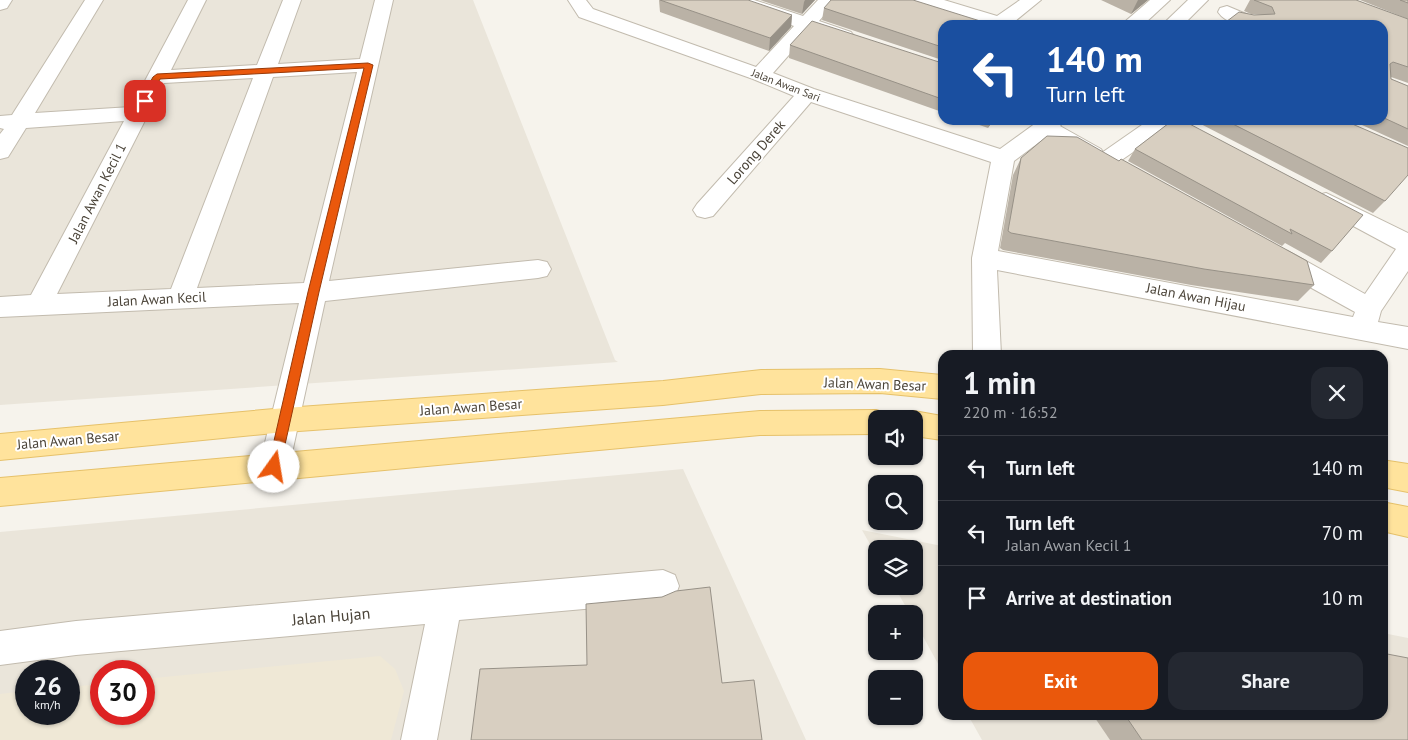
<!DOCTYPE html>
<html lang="en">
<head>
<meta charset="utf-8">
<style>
	:root { --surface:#171b24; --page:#242831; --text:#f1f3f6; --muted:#9ea1a6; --line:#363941; --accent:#ea580c }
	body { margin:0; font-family:"PT Sans",sans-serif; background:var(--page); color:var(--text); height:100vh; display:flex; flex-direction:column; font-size:19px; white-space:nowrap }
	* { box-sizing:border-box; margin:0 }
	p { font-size:16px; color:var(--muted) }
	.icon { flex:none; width:28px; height:28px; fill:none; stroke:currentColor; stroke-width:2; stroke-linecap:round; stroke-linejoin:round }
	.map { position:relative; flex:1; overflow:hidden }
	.panel { position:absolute; left:938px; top:350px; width:450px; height:370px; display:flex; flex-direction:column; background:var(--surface); border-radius:15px; box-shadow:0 1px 4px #0004 }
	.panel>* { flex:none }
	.top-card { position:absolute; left:938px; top:20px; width:450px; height:105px; border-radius:15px; box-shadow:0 1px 4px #0004; background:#1a4fa0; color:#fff; overflow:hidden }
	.tools { position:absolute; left:868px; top:410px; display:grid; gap:10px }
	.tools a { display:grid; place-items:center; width:55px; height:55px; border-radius:10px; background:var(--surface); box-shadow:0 1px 4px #0004; font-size:25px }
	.speed { position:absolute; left:15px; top:660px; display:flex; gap:10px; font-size:25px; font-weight:700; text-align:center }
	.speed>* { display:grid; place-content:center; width:65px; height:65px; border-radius:50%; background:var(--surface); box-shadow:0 1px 4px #0004; line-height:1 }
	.speed small { font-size:12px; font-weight:400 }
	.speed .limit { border:8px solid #d22; background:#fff; color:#111 }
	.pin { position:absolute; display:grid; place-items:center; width:42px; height:42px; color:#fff; margin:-21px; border-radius:10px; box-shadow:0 2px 8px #0006 }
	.me { position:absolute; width:55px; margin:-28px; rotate:13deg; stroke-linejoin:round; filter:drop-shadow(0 0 4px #0008) }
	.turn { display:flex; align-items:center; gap:18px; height:105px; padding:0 25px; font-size:22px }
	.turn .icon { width:65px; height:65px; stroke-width:2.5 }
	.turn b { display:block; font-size:35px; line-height:42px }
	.round { display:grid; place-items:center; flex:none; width:52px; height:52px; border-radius:15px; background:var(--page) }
	.summary { display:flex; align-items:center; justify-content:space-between; height:85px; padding:0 25px }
	h1 { font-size:30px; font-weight:800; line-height:38px }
	.primary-button { display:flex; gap:10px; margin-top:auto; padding:10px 25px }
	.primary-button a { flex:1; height:58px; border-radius:15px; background:var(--accent); color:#fff; font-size:20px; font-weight:800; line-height:58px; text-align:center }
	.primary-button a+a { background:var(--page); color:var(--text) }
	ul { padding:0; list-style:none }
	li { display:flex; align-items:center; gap:15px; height:65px; padding:0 25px; border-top:1px solid var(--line) }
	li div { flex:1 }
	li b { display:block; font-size:19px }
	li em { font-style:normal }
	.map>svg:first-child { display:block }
</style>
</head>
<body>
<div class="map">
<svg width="1408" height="740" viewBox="0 0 1408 740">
	<rect width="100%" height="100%" fill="#f6f3ec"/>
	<g fill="#eae5da" fill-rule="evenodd">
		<polygon points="0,0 473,0 615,360 618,362 0,405"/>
		<path d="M683,469L806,740H0V532ZM26,671H69V714H26ZM101,671H144V714H101Z"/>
		<polygon points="862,530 942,546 942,671 914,620 914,614 910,614 894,586 914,586 914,549 876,549 876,555"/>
		<polygon points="1383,633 1408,638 1408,740 982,740 968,715 1382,715"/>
	</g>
	<polygon fill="#efe8d6" points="380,656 395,669 404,691 391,740 0,740 0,694 26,691 26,714 69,714 69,687 101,684 101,714 144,714 144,679"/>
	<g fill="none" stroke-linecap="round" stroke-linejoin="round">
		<g stroke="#c2bbae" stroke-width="2">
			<g id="minor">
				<polygon points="0,0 12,0 7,8 0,10"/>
				<path d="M85,0H103L35,113L131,107L188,0H206L171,70L257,65L283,0H301L278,64L360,59L375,0H393L329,281L538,260L547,262L551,269L547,276L538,278L325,301L289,467L285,476L274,480L263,476L259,467L299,303L0,317V297L31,295L124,121L26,128L8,157L0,159V134L4,129L0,128V116L12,115ZM357,72L304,283L197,288L273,77ZM253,78L171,289L57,294L164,83Z"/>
				<polygon points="568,0 586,0 593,9 756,67 794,26 729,4 727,0 754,0 803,16 818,0 837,0 819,21 851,32 854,36 851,40 844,42 810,31 773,73 814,89 1000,149 1040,120 1065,120 1060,126 1101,149 1103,152 1149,120 1175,120 1172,125 1113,166 1105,169 1097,166 1094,161 1085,159 1046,137 1014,161 998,251 1353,317 1355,312 1270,265 1267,258 1270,251 1279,249 1288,251 1365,294 1396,249 1318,207 1314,201 1318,195 1326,193 1408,233 1408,271 1381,311 1378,322 1408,327 1408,349 997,270 1001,355 973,355 972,258 991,162 811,102 713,216 705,218 697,216 693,210 697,204 794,96 753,79 579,17"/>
				<polygon points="915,0 944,0 997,16 1020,0 1041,0 1014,22 1016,25 986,25 917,4"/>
				<polygon points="1150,0 1170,0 1143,25 1121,25"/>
				<polygon points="1188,0 1208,0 1183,25 1162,25"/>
				<path d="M1227,6L1263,21L1266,25C1250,25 1228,27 1218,12L1220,8Z"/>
				<polygon points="663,570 675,575 679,586 675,597 663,602 459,620 437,740 401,740 425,624 76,655 0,665 0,631 76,621"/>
			</g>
		</g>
		<g stroke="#e6c16a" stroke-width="2">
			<g id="major">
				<polygon points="880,369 942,375 942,399 880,393 761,394 663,405 285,432 0,460 0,434 285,408 663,381 761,370"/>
				<polygon points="876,410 886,413 889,419 876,419 876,434 760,435 0,506 0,478 760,411"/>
				<polygon points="914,411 942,416 942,440 914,436 914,419 902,419 904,415"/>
				<polygon points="1382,460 1408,464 1408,492 1382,487"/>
				<polygon points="1382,502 1408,507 1408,537 1382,531"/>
			</g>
		</g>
		<use href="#minor" fill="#fff" fill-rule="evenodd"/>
		<use href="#major" fill="#ffe39c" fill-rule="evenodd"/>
	</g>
	<g fill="#bab2a6">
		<polygon points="659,0 792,15 791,27 769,51 660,12"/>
		<polygon points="760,0 815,0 802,14"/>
		<polygon points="1101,0 1148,0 1131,14"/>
		<polygon points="1250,0 1356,0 1408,19 1408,83 1391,77 1391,79 1408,86 1408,146 1351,120 1382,120 1382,25 1251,14 1244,11"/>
		<polygon points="1360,0 1408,0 1408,19"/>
		<polygon points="824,8 942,25 942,60 822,20"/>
		<polygon points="790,45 942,63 942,112 789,58"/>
		<polygon points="965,120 993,120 988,128"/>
		<polygon points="1173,120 1332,251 1321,263 1285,243 1282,246 1128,161 1135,149"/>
		<polygon points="1193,120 1343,120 1385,201 1373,213"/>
		<polygon points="1021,158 1314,285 1298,301 1191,285 1003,250 1000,248 1013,175"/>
		<polygon points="1093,715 1382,715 1408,740 1110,740"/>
	</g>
	<g fill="#979187">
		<polygon points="805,0 815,0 802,14 804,2"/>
		<polygon points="1138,0 1148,0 1131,14"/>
		<polygon points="792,15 791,27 769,51 770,38"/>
		<polygon points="991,120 993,120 988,128"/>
	</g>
	<g fill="#d8cfc1" stroke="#979187">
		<polygon points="660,0 748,0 792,15 770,38"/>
		<polygon points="831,0 913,0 993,25 942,25 942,47 824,8"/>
		<polygon points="1254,0 1356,0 1408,19 1408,67 1393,62 1390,64 1391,79 1408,86 1408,129 1382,117 1382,25 1222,25 1239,12 1254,15 1275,14 1272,7"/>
		<polygon points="1400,0 1408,0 1408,3"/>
		<polygon points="812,21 942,63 942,99 790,45"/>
		<polygon points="1173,120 1182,120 1363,215 1332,251 1290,229 1292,234 1135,149"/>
		<polygon points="1225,120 1343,120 1408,148 1408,175 1385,201"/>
		<polygon points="1047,136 1077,137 1119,161 1121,159 1307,261 1314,285 1204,269 1011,233 1008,231 1021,158"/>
		<polygon points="710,587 722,683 754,680 762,740 471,740 480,669 587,665 586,604 662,597 676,591"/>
		<polygon points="1382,653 1408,658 1408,740 1142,740 1125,715 1382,715"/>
	</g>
	<polygon fill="#ea580c" stroke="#983908" points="368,63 373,65 319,292 280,467 278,471 274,473 270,471 268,467 308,292 364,68 160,79 148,103 142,103 140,101 153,77 157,74"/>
	<g text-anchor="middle" stroke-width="4" stroke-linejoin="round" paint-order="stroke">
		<g font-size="11" fill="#4b4439" stroke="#fff">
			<text transform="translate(786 85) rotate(21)" y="4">Jalan Awan Sari</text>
		</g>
		<g font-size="14" fill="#4b4439" stroke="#fff">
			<text transform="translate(756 152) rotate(-49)" y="5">Lorong Derek</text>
			<text transform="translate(97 193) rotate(-63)" y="5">Jalan Awan Kecil 1</text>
			<text transform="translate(1196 297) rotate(11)" y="5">Jalan Awan Hijau</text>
			<text transform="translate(157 299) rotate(-3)" y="5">Jalan Awan Kecil</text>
			<text transform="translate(875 384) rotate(2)" y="5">Jalan Awan Besar</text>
			<text transform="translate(471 407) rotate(-4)" y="5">Jalan Awan Besar</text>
			<text transform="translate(68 440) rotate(-5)" y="5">Jalan Awan Besar</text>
		</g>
		<g font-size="16" fill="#4b4439" stroke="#fff">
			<text transform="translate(331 616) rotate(-5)" y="6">Jalan Hujan</text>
		</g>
	</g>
</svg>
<div class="tools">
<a><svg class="icon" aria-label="sound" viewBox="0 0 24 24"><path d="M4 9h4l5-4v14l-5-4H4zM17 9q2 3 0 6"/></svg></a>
<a><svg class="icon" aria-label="search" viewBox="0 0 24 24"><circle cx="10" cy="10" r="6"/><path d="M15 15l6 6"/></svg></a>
<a><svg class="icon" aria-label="layers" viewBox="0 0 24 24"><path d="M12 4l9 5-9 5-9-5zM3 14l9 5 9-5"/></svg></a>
<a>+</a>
<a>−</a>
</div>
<div class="speed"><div>26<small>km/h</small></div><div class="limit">30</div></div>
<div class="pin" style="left:145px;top:101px;background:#d93025"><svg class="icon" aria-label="arrive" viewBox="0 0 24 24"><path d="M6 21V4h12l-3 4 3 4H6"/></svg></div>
<svg class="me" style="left:274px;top:467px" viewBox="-20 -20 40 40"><circle r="19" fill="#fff"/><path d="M0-13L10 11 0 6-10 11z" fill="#ea580c"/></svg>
<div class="top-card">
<div class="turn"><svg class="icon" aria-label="left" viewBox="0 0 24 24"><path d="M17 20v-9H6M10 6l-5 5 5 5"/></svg><div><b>140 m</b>Turn left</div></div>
</div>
<section class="panel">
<div class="summary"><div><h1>1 min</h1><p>220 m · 16:52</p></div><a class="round"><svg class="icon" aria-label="close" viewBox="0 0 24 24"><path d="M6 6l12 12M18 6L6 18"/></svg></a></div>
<ul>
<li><svg class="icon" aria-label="left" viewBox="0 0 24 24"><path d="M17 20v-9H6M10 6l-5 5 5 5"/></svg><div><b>Turn left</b></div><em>140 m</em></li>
<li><svg class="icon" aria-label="left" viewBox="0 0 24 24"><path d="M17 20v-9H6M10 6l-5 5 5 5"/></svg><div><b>Turn left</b><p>Jalan Awan Kecil 1</p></div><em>70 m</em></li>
<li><svg class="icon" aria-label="arrive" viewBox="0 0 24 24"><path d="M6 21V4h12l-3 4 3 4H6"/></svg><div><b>Arrive at destination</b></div><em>10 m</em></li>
</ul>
<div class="primary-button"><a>Exit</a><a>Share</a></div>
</section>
</div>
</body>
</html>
